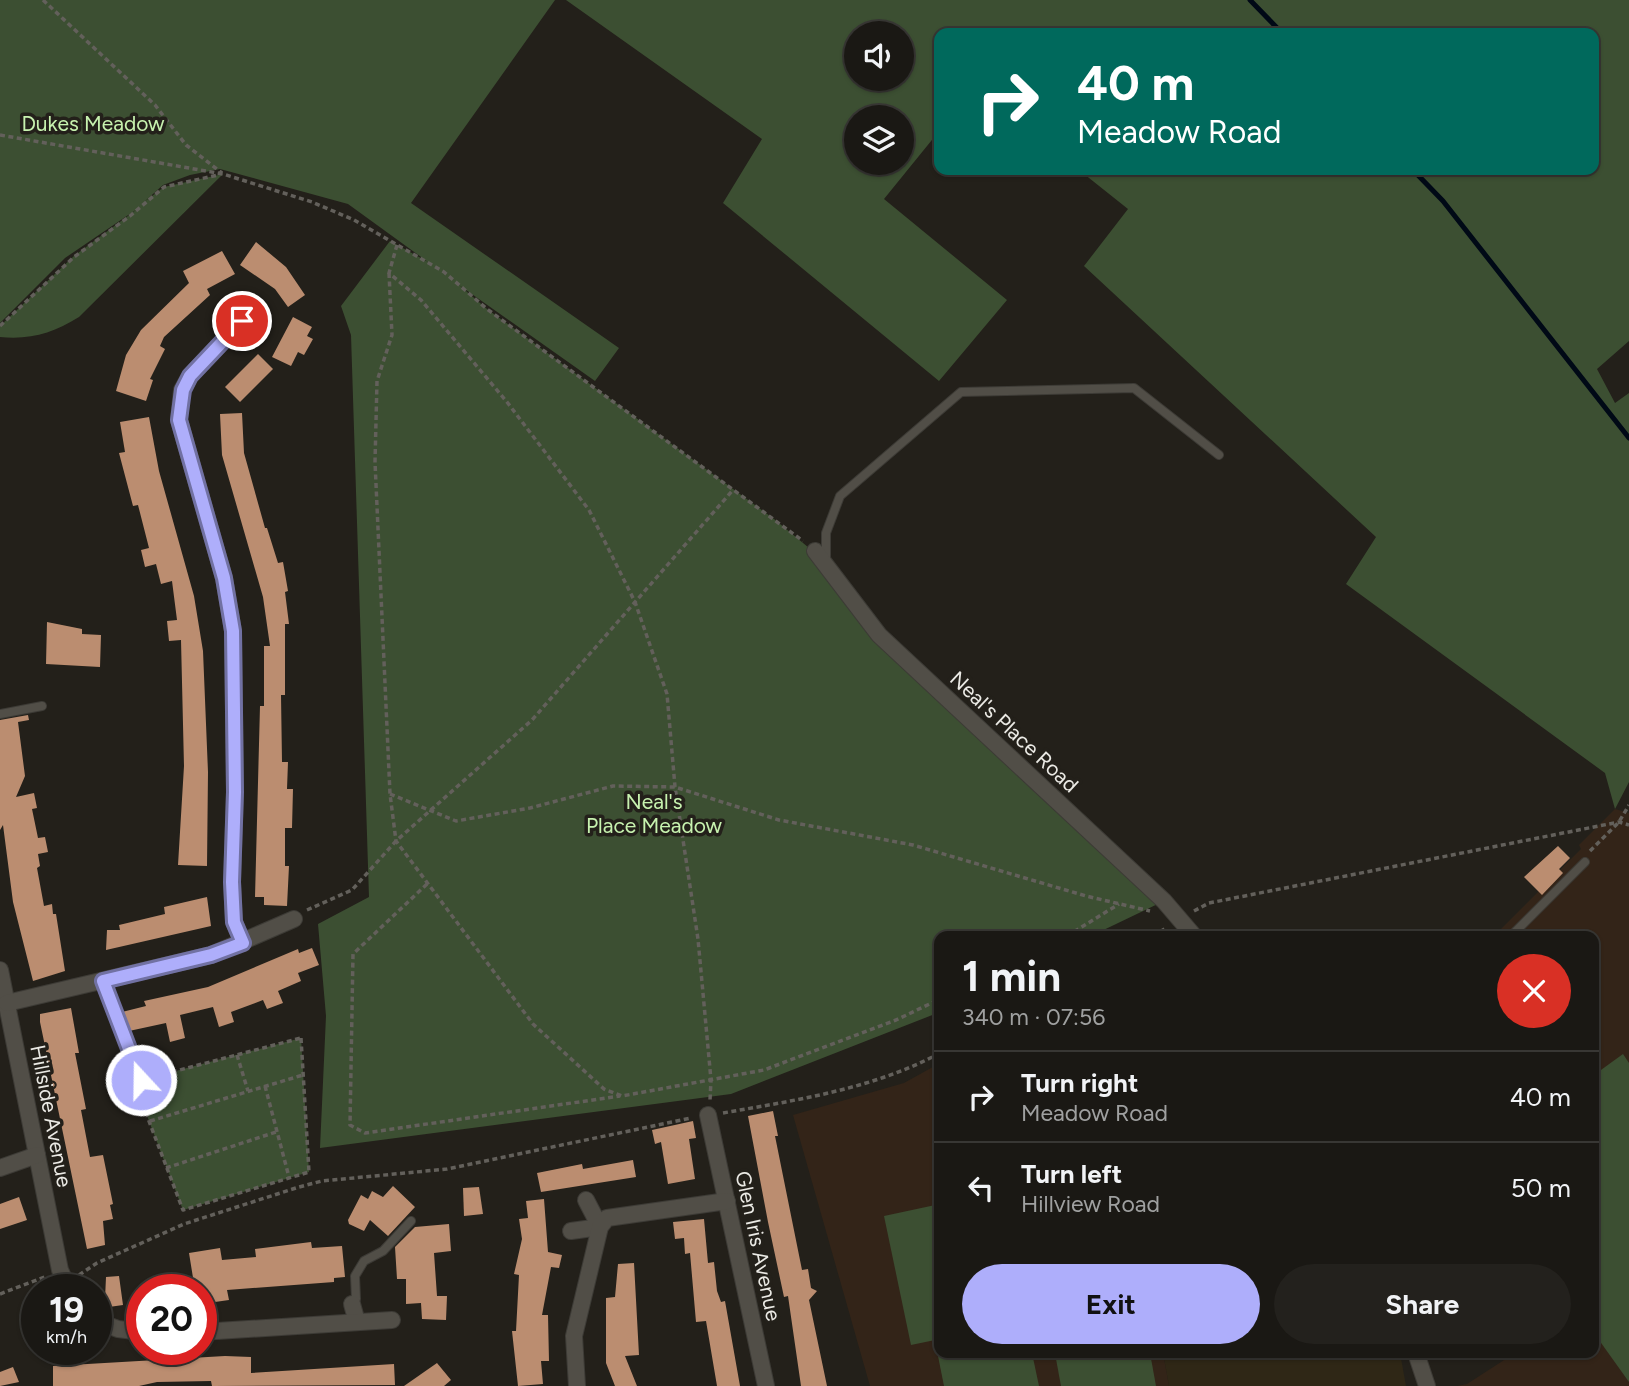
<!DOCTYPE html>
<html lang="en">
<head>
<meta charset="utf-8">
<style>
	:root { --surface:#1a1814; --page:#23211d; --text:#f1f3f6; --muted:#9fa0a0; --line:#383734; --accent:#aeaefb }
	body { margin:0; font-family:Figtree,sans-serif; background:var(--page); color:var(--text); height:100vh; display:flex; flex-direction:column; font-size:26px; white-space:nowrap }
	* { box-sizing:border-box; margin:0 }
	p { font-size:23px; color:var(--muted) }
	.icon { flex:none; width:38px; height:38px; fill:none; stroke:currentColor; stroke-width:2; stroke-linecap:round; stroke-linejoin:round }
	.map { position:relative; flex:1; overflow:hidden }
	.sheet { position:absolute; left:934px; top:931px; width:665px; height:427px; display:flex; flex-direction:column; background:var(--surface); border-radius:14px; box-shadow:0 2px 5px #0004,0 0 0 2px var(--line) }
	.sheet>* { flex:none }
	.hud { position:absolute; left:934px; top:28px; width:665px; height:147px; border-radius:14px; box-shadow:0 2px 5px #0004,0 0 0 2px var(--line); background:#00695c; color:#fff; overflow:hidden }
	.tools { position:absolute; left:844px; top:21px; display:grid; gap:14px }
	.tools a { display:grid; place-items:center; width:70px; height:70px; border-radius:50%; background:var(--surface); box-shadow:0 2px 5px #0004,0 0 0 2px var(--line); font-size:35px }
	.speed { position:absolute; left:21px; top:1274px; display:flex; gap:14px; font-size:35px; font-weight:700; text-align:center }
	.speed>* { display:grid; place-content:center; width:91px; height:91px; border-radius:50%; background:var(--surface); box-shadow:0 2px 5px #0004,0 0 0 2px var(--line); line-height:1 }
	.speed small { font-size:18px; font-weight:400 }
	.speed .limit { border:10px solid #d22; background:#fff; color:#111 }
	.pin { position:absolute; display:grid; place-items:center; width:60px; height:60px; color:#fff; margin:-30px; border:4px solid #fff; border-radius:50%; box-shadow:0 2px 7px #0007 }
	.me { position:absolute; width:77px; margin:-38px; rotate:339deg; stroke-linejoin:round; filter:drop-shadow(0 0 5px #0008) }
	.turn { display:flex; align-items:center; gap:24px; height:147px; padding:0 28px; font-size:32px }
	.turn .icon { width:91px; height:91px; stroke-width:2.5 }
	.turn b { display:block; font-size:49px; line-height:60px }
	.round { display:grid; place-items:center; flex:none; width:74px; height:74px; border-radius:37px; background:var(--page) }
	.summary { display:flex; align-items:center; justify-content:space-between; height:119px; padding:0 28px }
	h1 { font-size:42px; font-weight:700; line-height:52px }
	.primary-button { display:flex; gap:14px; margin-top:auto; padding:14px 28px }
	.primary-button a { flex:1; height:80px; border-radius:42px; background:var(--accent); color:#111; font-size:28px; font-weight:700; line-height:80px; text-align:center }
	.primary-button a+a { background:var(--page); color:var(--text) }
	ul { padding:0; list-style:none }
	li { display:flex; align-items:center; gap:21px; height:91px; padding:0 28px; border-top:2px solid var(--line) }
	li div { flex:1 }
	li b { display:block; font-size:26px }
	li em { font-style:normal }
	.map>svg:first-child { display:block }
</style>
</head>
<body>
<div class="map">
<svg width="1629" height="1386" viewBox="0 0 1629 1386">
	<rect width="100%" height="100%" fill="#23201a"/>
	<polygon fill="#2f2716" points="1163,1353 1400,1353 1406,1386 1169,1386"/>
	<g fill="#332418">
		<polygon points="1615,809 1629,813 1629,1386 1457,1386 1467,1384 1515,1353 1594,1353 1594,936 1494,936 1581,849 1579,845"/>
		<polygon points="940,1063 940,1353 1163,1353 1169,1386 870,1386 793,1115 904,1083"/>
	</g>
	<g fill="#3c4f32" fill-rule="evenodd">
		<path d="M0,0H555L411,203L619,348L595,381L459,285L487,309L774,519L826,562L848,598L1164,901L1091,936H940V1012L731,1094L320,1148L326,1016L318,924L369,897L351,335L341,306L390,241L428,262L348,204L220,169L190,175L163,185L144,202L164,187L223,174L79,317C53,333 31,340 0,337V326L74,256L140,207L65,258L0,323Z"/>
		<path d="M566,0H1629V341L1597,369L1615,403L1629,393V782L1615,809L1605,773L1346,584L1376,537L1084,266L1128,209L1079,170H1594V33H940V130L884,199L1007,300L939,381L723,203L762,139ZM856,33H901V79H856ZM856,117H901V163H856Z"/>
		<polygon points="301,1038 309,1172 183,1210 134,1082"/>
		<polygon points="1623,1054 1629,1063 1629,1382 1594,1333 1594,1075"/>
		<polygon points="940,1204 940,1339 911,1345 884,1216"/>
		<polygon points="954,1353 1032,1353 1039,1386 944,1386 938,1356"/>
		<polygon points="1087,1353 1150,1353 1156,1386 1061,1386 1056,1359"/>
	</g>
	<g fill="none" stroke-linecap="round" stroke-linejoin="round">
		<g stroke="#000916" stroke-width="5">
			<polyline points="1250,0 1282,33"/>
			<polyline points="1413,170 1443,201 1629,438"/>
		</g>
	</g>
	<g fill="#bb8d70">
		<polygon points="256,242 286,267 305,295 288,307 275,289 240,265"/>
		<polygon points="222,251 235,274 207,289 210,295 164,337 160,346 165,349 150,379 153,380 146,401 116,391 126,355 141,330 189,283 183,271"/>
		<polygon points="293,317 312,327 307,336 313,339 304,355 298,352 291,366 272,357"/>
		<polygon points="258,354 273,369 240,402 225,387"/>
		<polygon points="242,413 244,453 265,528 267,528 278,563 283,562 288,591 285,592 289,624 285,624 285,695 281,695 282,762 288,762 287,789 293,789 292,828 285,828 285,866 289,866 287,906 264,905 264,897 255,897 260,706 264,706 264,646 270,646 263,597 222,455 220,414"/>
		<polygon points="149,417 159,471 194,596 203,651 208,772 207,866 178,865 184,766 181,640 169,641 167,621 177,620 172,581 161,584 156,564 145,567 141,550 149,548 138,505 133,506 119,453 125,452 120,422"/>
		<polygon points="47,622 82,629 82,634 101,635 100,667 46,664"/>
		<polygon points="28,715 29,720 18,722 25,776 16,797 34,793 37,808 32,809 38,838 45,837 48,852 38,854 40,866 37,868 44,906 52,904 53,914 56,914 65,971 33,981 13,902 3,825 0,830 0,720"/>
		<polygon points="1558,846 1570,858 1559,869 1563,873 1542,895 1524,877"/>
		<polygon points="207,897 211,926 106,950 107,930 120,930 119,925 165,914 164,907"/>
		<polygon points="312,948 319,965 298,973 301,981 278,991 283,1003 267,1009 263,1000 231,1012 234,1022 219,1027 213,1007 180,1015 185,1038 170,1042 166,1023 129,1031 122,1012 146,1006 144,1001 208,987 298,949 299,953"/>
		<polygon points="71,1008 79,1053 75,1053 86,1109 81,1110 90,1157 103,1155 113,1204 110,1205 113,1219 103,1221 105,1245 87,1249 40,1022 40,1014"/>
		<polygon points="773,1111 778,1136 775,1136 802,1270 808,1269 811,1288 817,1291 809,1300 827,1386 801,1386 788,1296 784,1297 768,1222 748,1116"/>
		<polygon points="693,1121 696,1138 689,1139 695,1179 668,1184 661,1142 655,1144 652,1130"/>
		<polygon points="633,1160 636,1177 541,1192 537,1173 582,1164 583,1169"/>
		<polygon points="393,1186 415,1207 388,1236 370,1220 364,1231 349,1224 348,1220 361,1195 368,1199 372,1191 383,1197"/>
		<polygon points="479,1187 483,1214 464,1216 463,1188"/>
		<polygon points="19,1197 27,1220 0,1229 0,1204"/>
		<polygon points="544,1199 548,1252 562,1255 559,1268 551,1267 542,1315 548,1315 549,1361 541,1361 543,1384 518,1386 512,1331 516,1331 519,1275 514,1274 522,1239 519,1219 528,1218 526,1201"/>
		<polygon points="704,1219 708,1263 714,1262 717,1291 721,1302 725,1301 740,1386 717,1386 706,1321 696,1322 690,1253 685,1254 684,1238 675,1239 673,1222"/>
		<polygon points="449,1224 451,1251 434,1253 437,1296 447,1296 446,1320 422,1319 421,1303 406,1304 406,1279 397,1279 395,1247 415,1227"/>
		<polygon points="311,1242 312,1248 342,1246 345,1277 334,1278 334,1282 227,1290 229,1300 208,1303 207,1298 201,1299 201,1290 195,1290 189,1253 220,1248 222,1260 256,1257 255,1249"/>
		<polygon points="634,1263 639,1355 625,1356 637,1386 615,1386 606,1363 606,1298 615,1297 618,1264"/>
		<polygon points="119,1276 123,1305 109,1307 108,1298 105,1299 106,1277"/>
		<polygon points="225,1356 251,1357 251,1373 394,1364 395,1385 212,1386 211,1381 157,1382 139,1386 53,1386 53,1366"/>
		<polygon points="437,1363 451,1380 444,1386 404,1386"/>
		<polygon points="13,1367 19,1382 0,1386 0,1372"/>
	</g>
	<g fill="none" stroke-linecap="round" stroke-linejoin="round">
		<g stroke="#3d3b36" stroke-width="10">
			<g id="service">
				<polyline points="826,561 826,533 840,496 961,392 1134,388 1219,455"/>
				<polyline points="0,714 42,706"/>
				<polyline points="1511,936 1585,862"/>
				<polyline points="103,981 141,1080"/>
				<polyline points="352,1304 356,1299 355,1276 364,1261 383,1251 411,1221"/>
			</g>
		</g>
		<g stroke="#3d3b36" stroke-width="18">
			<g id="minor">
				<polyline points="242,321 190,376 182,390 179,420 224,578 233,631 235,792 232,882 234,922 243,943"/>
				<polyline points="815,551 879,635 1164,901 1194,936"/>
				<polyline points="0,970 60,1270 69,1290"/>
				<polyline points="7,1003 211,955 294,919"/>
				<polyline points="708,1115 766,1386"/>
				<polyline points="0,1168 37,1155"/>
				<polyline points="571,1231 600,1227 586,1200"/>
				<polyline points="352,1304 357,1322"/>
				<polyline points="96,1321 118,1329 142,1332"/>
				<polyline points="201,1332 392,1320"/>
				<polyline points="1416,1353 1427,1386"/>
				<polyline points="577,1386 574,1336 600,1227 607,1218 727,1201"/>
			</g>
		</g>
		<g stroke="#63605b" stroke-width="3.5" stroke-dasharray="5 3.5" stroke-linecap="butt">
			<polyline points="43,0 155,105 186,145 222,173"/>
			<polyline points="0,135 223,174 312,202 354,220 444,272 487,309 803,541"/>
			<polyline points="397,245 389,273 421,300 507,402 589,510 635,602 667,694 675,787 698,939 711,1080 710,1100"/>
			<polyline points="389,273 392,335 377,381 375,462 390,794 396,841 533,1024 604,1089 622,1096 764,1070 896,1020 940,999"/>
			<polyline points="0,326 74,257 130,216 164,187 218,175"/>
			<polyline points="390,794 456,821 530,808 613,786 675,787 779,820 913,845 1086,896 1150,911"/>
			<polyline points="1590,851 1619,822 1629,805"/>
			<polyline points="427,884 353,954 350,1125 365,1133 620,1096"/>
			<polyline points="307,910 352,890 396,841 532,720 733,490"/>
			<polyline points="1194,911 1209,903 1619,822 1629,825"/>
			<polyline points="1067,936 1119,904"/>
			<polyline points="1153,936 1166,928"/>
			<polygon points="301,1038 309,1172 183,1210 134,1082"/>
			<polyline points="237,1055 248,1091"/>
			<polyline points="265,1086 289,1177"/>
			<path d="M723,1113C797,1100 873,1089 940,1053"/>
			<polyline points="150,1121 303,1075"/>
			<polyline points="166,1168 276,1132"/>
			<polyline points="79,1275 97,1263 184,1224 299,1187 322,1181 447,1169 691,1118"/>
			<polyline points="0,1294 47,1276"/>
		</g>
		<use href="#service" stroke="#514e47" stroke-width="8"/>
		<use href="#minor" stroke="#514e47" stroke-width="16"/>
	</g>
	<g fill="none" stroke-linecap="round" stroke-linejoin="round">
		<g stroke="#7171a3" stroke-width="18">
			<polyline id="route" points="141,1080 103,981 211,955 243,943 234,922 232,882 235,792 233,631 224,578 179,420 183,390 190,376 242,321"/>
		</g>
		<use href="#route" stroke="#aeaefb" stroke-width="12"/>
	</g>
	<g text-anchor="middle" stroke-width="7" stroke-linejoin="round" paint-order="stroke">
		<g font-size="21" fill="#c7f2af" stroke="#23201a">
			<text x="93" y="131">Dukes Meadow</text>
			<text x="654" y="809">Neal's<tspan x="654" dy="24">Place Meadow</tspan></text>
		</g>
		<g font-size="21" fill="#ebeae5" stroke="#23201a">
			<text transform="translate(1014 732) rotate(43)" y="7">Neal's Place Road</text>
			<text transform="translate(51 1116) rotate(79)" y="7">Hillside Avenue</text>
			<text transform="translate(758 1246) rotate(78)" y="7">Glen Iris Avenue</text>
		</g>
	</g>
</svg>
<div class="tools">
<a><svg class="icon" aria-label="sound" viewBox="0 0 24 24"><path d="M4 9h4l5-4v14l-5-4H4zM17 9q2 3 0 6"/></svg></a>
<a><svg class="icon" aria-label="layers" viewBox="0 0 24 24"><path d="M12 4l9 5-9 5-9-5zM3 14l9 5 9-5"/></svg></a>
</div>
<div class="speed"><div>19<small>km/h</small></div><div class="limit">20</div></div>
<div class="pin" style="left:242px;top:321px;background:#d93025"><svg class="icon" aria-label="arrive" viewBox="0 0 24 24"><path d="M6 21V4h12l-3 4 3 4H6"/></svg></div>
<svg class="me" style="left:141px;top:1080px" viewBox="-20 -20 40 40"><circle r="17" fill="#aeaefb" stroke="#fff" stroke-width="3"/><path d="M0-11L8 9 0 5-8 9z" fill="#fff"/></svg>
<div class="hud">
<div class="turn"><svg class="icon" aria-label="right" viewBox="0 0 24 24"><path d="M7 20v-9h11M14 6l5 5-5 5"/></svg><div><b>40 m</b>Meadow Road</div></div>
</div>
<section class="sheet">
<div class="summary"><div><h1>1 min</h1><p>340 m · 07:56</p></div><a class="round" style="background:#d93025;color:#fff"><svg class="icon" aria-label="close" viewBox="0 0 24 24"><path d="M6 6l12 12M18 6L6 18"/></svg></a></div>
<ul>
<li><svg class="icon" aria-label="right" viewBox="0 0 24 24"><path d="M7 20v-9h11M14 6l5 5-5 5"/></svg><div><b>Turn right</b><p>Meadow Road</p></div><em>40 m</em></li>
<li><svg class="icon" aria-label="left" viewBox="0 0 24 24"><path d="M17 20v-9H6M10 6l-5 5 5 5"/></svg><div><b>Turn left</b><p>Hillview Road</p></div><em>50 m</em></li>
</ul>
<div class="primary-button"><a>Exit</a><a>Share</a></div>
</section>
</div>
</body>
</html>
